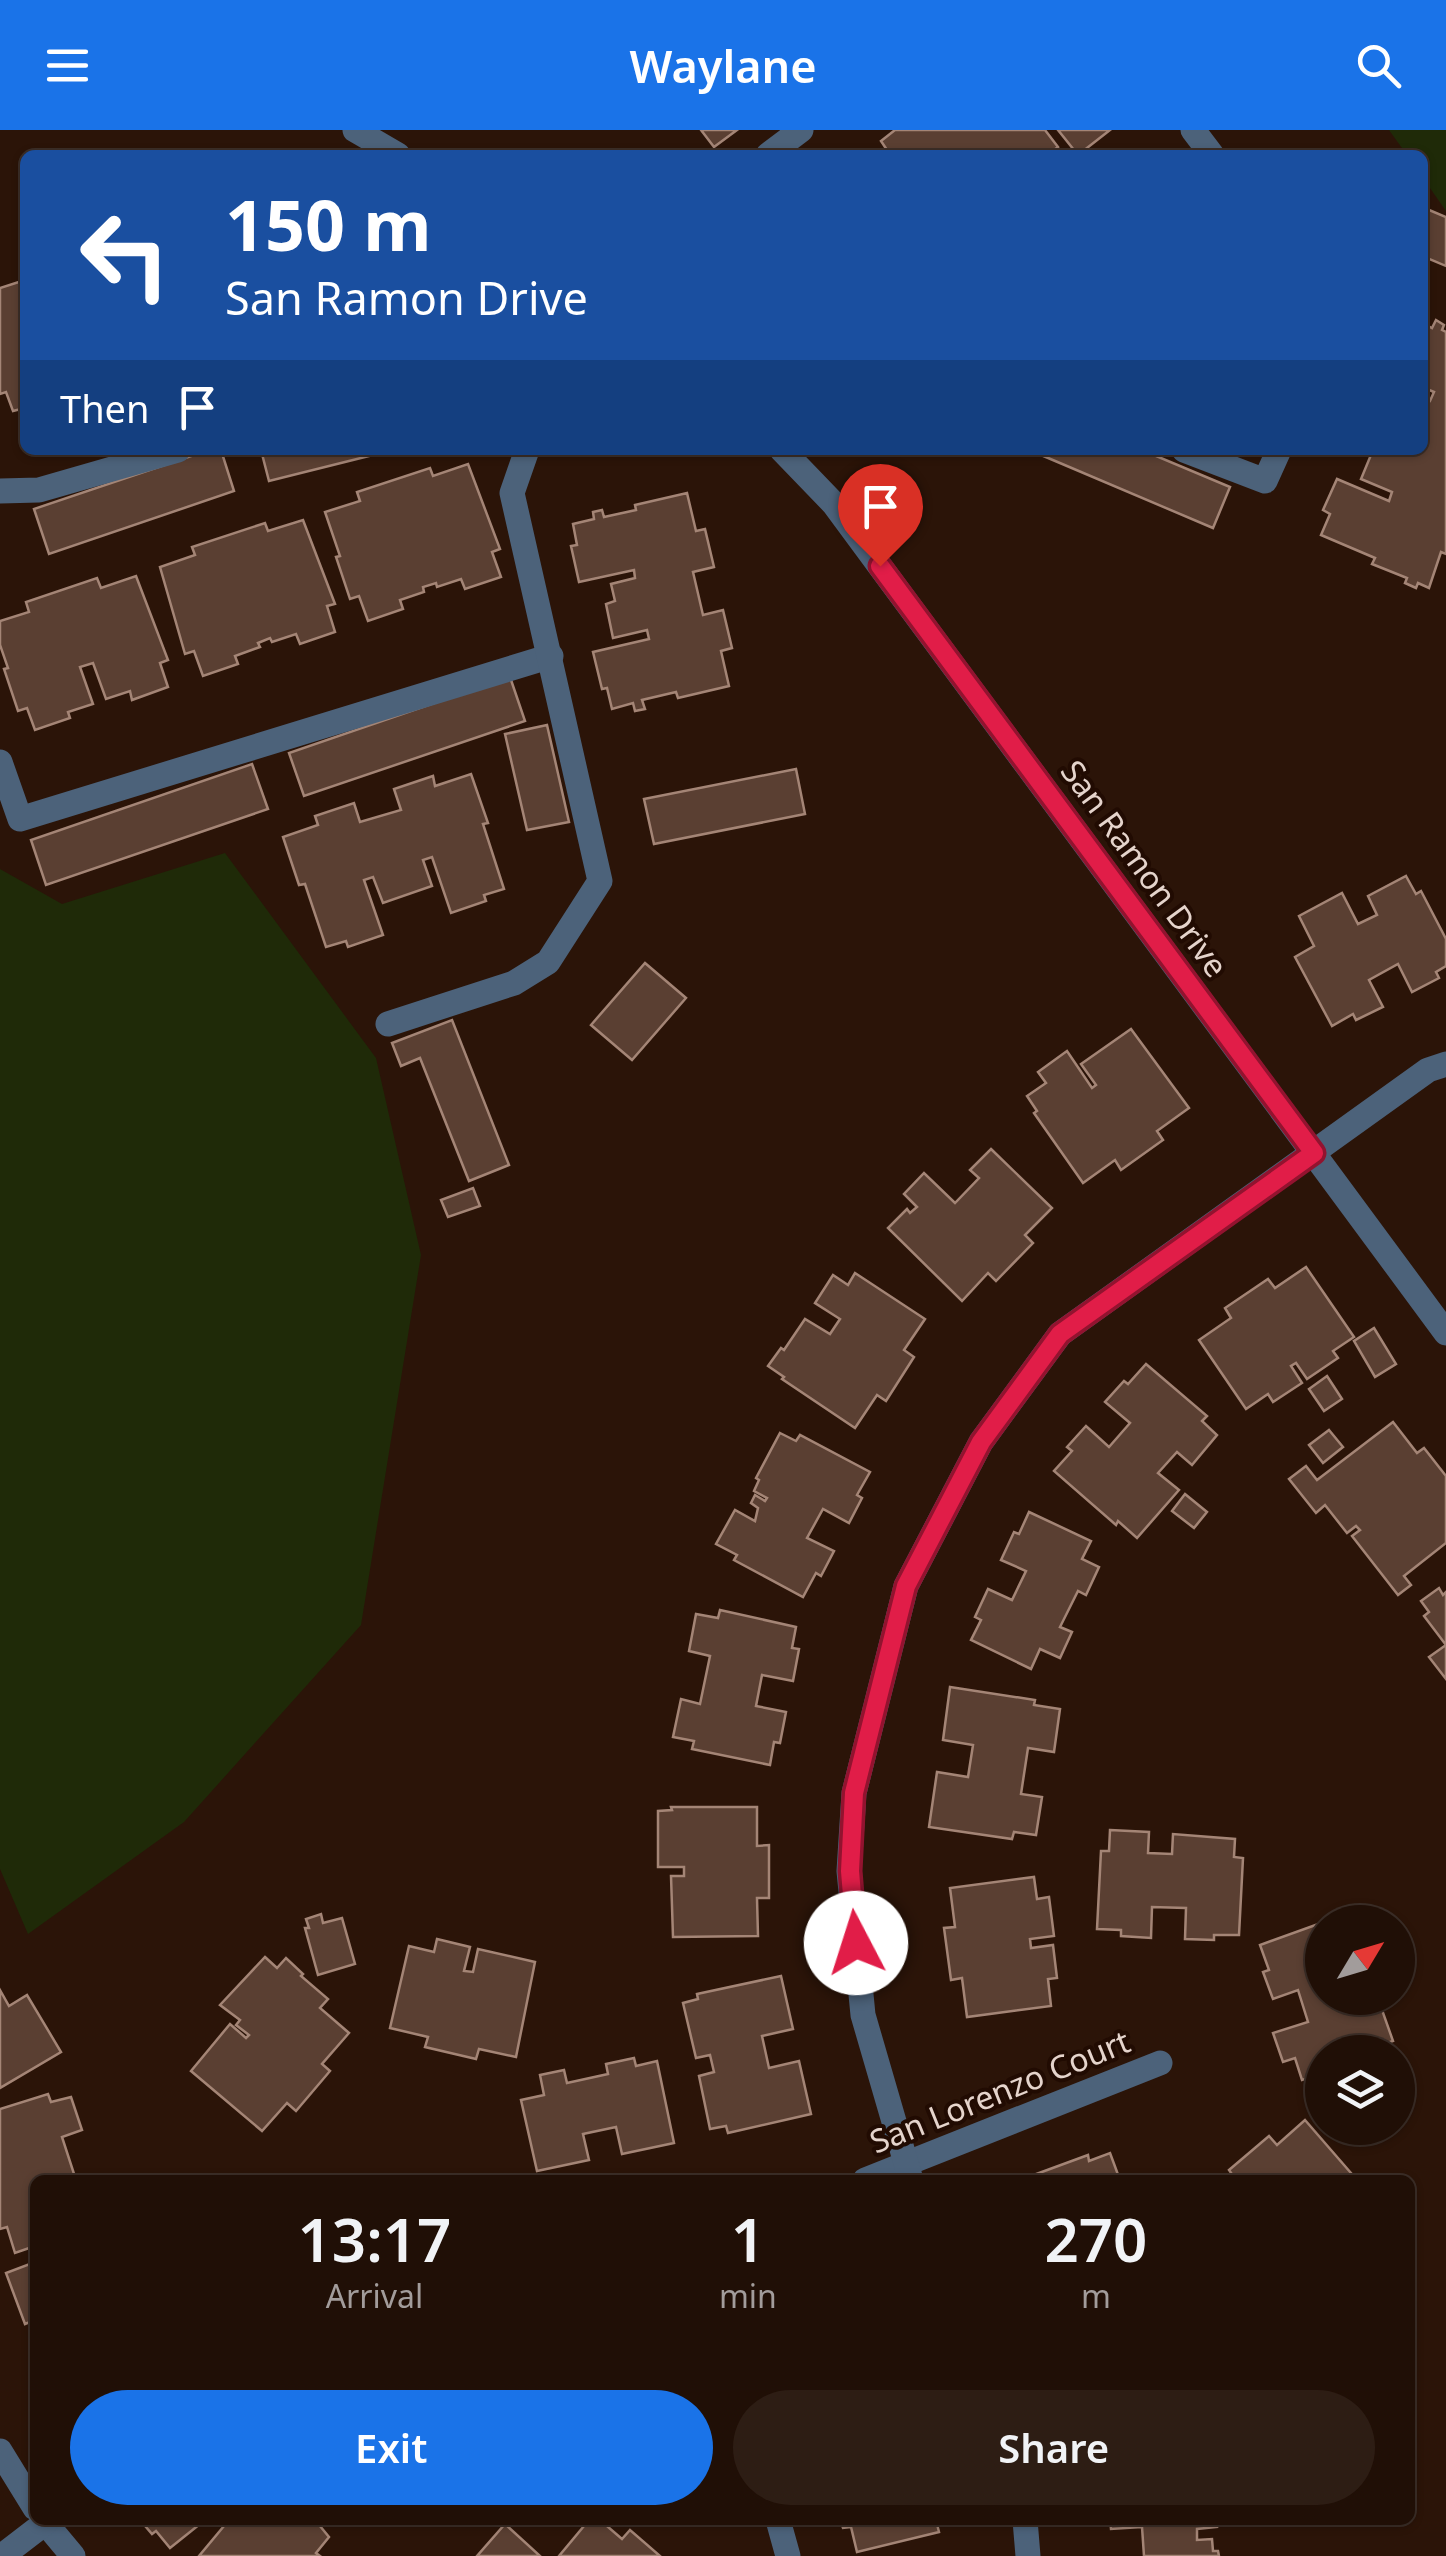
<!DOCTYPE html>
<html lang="en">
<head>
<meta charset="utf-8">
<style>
	:root { --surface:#200f06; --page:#2d1d14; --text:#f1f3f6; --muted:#a29c9b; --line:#3d2f28; --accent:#1a73e8 }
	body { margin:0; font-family:"Noto Sans",sans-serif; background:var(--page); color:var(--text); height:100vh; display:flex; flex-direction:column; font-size:38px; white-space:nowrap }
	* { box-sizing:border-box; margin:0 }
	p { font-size:32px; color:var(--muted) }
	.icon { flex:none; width:55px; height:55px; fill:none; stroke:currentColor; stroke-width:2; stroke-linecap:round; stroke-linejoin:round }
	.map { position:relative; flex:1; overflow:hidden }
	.side { position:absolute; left:30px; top:2045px; width:1385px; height:350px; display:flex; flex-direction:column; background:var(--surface); border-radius:15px; box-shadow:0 2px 8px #0004,0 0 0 2px var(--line) }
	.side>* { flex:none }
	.hud { position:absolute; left:20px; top:20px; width:1408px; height:305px; border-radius:15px; box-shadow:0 2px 8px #0004,0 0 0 2px var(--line); background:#1a4fa0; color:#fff; overflow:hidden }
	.needle { width:65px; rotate:52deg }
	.controls { position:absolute; left:1305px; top:1775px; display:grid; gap:20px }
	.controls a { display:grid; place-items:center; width:110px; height:110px; border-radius:50%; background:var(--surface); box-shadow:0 2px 8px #0004,0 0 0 2px var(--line); font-size:50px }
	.pin { position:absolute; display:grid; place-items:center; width:85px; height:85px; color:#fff; margin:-102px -42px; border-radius:50% 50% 50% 0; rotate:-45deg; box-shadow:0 0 10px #0007 }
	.pin .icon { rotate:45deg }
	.me { position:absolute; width:110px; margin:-55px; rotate:355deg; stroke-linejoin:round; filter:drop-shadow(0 0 8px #0008) }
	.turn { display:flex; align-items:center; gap:35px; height:210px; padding:0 40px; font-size:45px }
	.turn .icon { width:130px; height:130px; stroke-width:2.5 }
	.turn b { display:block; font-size:70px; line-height:85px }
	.then { display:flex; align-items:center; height:95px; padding:0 40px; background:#0003; gap:20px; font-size:38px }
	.eta { display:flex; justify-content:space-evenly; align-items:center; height:170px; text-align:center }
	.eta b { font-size:60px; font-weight:600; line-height:70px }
	.button { display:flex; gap:20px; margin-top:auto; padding:20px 40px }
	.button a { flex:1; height:115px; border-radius:60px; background:var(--accent); color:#fff; font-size:40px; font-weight:600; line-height:115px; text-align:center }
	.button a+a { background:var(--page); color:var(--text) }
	header { display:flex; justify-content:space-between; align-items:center; height:130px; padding:0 40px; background:var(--accent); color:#fff; font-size:45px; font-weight:600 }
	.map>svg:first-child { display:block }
</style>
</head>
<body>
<header><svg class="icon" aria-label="menu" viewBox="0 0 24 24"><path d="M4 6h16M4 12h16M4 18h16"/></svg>Waylane<svg class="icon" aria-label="search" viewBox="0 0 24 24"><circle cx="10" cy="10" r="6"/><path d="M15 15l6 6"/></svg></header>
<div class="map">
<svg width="1446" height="2426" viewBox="0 0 1446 2426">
	<rect width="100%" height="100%" fill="#2b1408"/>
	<g fill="#1f2a08">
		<polygon points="1389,0 1446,0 1446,81 1423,48 1422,25 1407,25"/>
		<polygon points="225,723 376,928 421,1125 361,1495 184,1692 28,1804 0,1739 0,739 62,774"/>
	</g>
	<g fill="#5a3f32" stroke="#a48576" stroke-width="2.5">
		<polygon points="701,0 737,0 714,17"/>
		<polygon points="895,0 1045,0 1058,17 1047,25 880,25 887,20 881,11"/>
		<polygon points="1058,0 1110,0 1078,25"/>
		<polygon points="1422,77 1446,87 1446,136 1422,126"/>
		<polygon points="25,150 25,278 13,281 6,262 0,264 0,158"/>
		<polygon points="1436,190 1444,195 1442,200 1446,202 1446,424 1441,422 1429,458 1418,453 1416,458 1405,453 1407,448 1372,434 1375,428 1321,405 1330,384 1323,380 1337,349 1389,371 1392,362 1361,349 1373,320 1422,320 1422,268 1430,271 1434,262 1422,257 1422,193 1432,198"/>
		<polygon points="209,320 221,320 234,361 49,424 34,379"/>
		<polygon points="261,320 393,320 269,351"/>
		<polygon points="1035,320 1142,320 1230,357 1213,398 1034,322"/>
		<polygon points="468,334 500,419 492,422 501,447 465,459 461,449 437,457 436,453 423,457 424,462 400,470 403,479 368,491 359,466 350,469 336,427 340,426 325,382 360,371 357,362 430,338 433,346"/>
		<polygon points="687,363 696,401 705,399 714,437 693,442 703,485 723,480 732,518 721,521 729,556 678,568 676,562 642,570 645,579 635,581 633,573 612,579 607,558 602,559 593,522 649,509 647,500 613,508 606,474 615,471 611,454 635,448 634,440 579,452 571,416 577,415 573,394 594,389 593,382 602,380 604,387 636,380 635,375"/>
		<polygon points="303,390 335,474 327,476 335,502 300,514 296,504 272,512 270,508 258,513 260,517 235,526 238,534 203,546 194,521 185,524 160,437 195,425 192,417 265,393 268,401"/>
		<polygon points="136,446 168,530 160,533 168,557 132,570 130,561 106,569 93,533 80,537 93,574 68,582 70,588 35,600 27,578 18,581 4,539 8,538 0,515 0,491 29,482 26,472 97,448 101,458"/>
		<polygon points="510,547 525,591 304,666 289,623"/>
		<polygon points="547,595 569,692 527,700 505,604"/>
		<polygon points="252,634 268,679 46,755 31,710"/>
		<polygon points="796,639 805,684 654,714 644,669"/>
		<polygon points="471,644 488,693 483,694 504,759 484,765 486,771 451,783 432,727 423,730 432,756 383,773 373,747 364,750 383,805 348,817 346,811 326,817 305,754 299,755 283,707 318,695 315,686 354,673 360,692 401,680 394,659 433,646 435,656"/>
		<polygon points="1406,746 1416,764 1421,761 1446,809 1446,836 1436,842 1439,848 1412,862 1398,834 1369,850 1383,877 1356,890 1353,884 1332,896 1295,827 1314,816 1299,786 1342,763 1358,794 1377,785 1368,766"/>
		<polygon points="645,833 686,868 632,930 591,895"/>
		<polygon points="452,890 509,1035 469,1051 420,928 401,936 392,913"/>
		<polygon points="1131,899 1189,978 1157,1001 1163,1010 1121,1040 1115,1030 1083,1053 1034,983 1037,981 1027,966 1046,953 1038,942 1067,921 1092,958 1096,955 1081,934"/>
		<polygon points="991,1019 1052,1078 1025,1105 1033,1113 996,1151 988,1143 962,1171 888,1098 907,1079 910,1083 917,1077 904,1064 924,1043 955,1073 979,1048 970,1040"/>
		<polygon points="473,1058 480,1076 448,1087 441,1070"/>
		<polygon points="1306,1137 1354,1207 1333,1221 1338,1228 1307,1249 1296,1233 1291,1236 1302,1253 1273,1272 1268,1264 1246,1279 1199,1210 1231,1188 1225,1178 1268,1149 1275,1158"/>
		<polygon points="855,1143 925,1189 904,1220 914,1227 886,1271 877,1265 855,1298 782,1249 784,1247 768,1236 781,1218 784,1220 805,1189 830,1204 840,1189 815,1173 833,1145 848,1155"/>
		<polygon points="1374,1198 1396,1234 1375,1247 1354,1211"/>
		<polygon points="1146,1234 1207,1286 1202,1291 1217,1305 1192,1335 1177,1322 1158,1343 1179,1360 1137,1408 1118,1391 1116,1395 1054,1341 1072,1321 1067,1317 1086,1296 1109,1317 1130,1293 1105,1272 1124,1251 1128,1254"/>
		<polygon points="1327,1246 1342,1269 1324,1281 1309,1259"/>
		<polygon points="1393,1292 1417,1323 1424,1318 1446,1346 1446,1413 1404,1446 1411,1455 1398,1465 1352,1406 1360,1400 1356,1396 1347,1403 1325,1375 1316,1383 1289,1349 1306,1336 1317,1350"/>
		<polygon points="1329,1300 1343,1317 1323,1333 1309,1315"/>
		<polygon points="780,1303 796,1311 800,1305 870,1342 857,1365 862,1368 849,1393 823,1379 807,1408 834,1421 821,1446 816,1443 803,1467 734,1430 737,1425 716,1414 735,1380 755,1391 758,1378 751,1373 755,1365 765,1371 767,1368 754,1361 759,1350 756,1348"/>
		<polygon points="1185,1364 1207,1382 1194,1398 1172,1381"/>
		<polygon points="1029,1382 1091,1411 1082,1429 1099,1437 1086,1465 1078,1461 1060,1497 1072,1502 1060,1528 1040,1519 1031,1539 971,1510 981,1490 975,1487 988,1459 1012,1470 1026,1441 1001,1430 1014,1402 1019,1404"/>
		<polygon points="1439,1458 1443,1465 1446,1462 1446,1549 1429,1527 1446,1515 1424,1486 1429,1482 1421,1471"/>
		<polygon points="720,1480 796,1497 792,1518 799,1519 793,1551 762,1545 756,1576 786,1582 780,1613 774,1612 770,1635 692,1619 694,1611 673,1607 681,1569 700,1574 710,1526 689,1521 696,1484 718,1488"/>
		<polygon points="950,1557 1035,1570 1034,1575 1060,1579 1054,1622 1028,1618 1021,1664 1042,1667 1036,1705 1014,1702 1012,1709 929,1697 937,1642 968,1647 973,1615 943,1610"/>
		<polygon points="671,1677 757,1677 757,1716 769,1715 769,1768 757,1768 758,1806 673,1807 671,1746 684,1746 684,1737 658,1737 658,1681 672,1680"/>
		<polygon points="1110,1700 1149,1702 1148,1723 1172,1724 1173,1704 1235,1709 1234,1727 1243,1728 1239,1805 1214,1805 1214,1810 1185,1809 1186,1778 1152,1777 1151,1808 1121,1806 1121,1800 1097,1799 1101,1721 1109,1721"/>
		<polygon points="1034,1747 1037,1769 1049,1767 1054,1806 1030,1809 1031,1818 1053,1815 1057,1848 1048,1849 1051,1876 967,1887 962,1848 951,1850 944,1798 955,1797 950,1758"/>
		<polygon points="321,1784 323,1793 342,1788 355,1834 318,1845 305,1798 309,1798 306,1789"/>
		<polygon points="1321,1793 1322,1793 1322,1868 1357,1868 1363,1883 1381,1877 1393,1911 1373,1918 1375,1922 1322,1922 1322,1944 1302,1950 1295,1928 1283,1932 1273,1903 1308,1892 1298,1860 1273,1869 1263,1842 1269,1840 1260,1815"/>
		<polygon points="437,1809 470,1817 464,1841 473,1842 478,1819 535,1832 516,1927 479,1919 476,1929 425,1917 428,1907 390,1898 409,1816 434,1822"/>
		<polygon points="265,1827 277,1838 286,1828 303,1844 301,1846 328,1869 320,1878 349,1903 322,1934 330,1941 296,1981 287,1973 262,2001 191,1941 230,1894 246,1908 249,1905 236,1895 240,1890 220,1875"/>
		<polygon points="781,1846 793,1899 762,1906 769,1938 799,1931 811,1984 728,2003 726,1996 710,1999 699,1946 714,1942 710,1925 696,1928 683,1873 698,1869 697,1864"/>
		<polygon points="0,1860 9,1876 27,1865 61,1922 0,1958"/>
		<polygon points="634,1928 636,1936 657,1931 674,2013 622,2024 616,1997 583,2004 589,2030 537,2041 521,1970 544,1965 540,1945 564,1940 567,1953 608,1944 606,1934"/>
		<polygon points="48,1964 51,1972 71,1967 82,2000 62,2007 76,2050 35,2050 35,2116 15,2123 7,2097 0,2099 0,1979"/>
		<polygon points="1305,1990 1357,2050 1236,2050 1229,2040 1269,2006 1277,2015"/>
		<polygon points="1110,2023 1120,2050 1020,2050 1088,2025 1089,2031"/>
		<polygon points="35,2132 35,2190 25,2194 6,2143"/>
		<polygon points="140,2390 205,2390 170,2418 156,2401 152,2404"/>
		<polygon points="229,2390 315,2390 329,2407 316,2423 320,2426 199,2426"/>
		<polygon points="589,2390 600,2390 622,2409 630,2400 660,2426 559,2426"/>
		<polygon points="840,2390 936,2390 939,2402 857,2422 851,2397 843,2398"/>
		<polygon points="1110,2390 1216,2390 1217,2397 1197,2399 1197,2410 1212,2409 1213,2421 1218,2421 1219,2426 1144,2426 1142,2397 1111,2399"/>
		<polygon points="505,2394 540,2426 477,2426"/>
	</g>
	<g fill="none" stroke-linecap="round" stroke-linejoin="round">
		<g stroke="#4c627a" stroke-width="25">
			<polyline points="355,0 398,25"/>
			<polyline points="1193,0 1212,25"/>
			<polyline points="768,25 801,0"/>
			<polyline points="782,320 834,374 1446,1203"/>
			<polyline points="1184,320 1265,351 1279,320"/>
			<polyline points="0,361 39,360 178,320"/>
			<polyline points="0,632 20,689 551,526"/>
			<polyline points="388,894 514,853 548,832 600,751 512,363 527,320"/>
			<polyline points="865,2050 1160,1933"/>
			<polyline points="911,2050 863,1885 849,1741 854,1663 906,1456 981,1312 1060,1204 1428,940 1446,934"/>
			<polyline points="0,2321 35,2378"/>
			<polyline points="43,2390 73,2426"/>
			<polyline points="778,2390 788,2426"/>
			<polyline points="1025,2390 1028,2426"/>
			<polyline points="2,2426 45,2393"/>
		</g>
	</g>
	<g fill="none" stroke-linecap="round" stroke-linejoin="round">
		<g stroke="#92132f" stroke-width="25">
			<polyline id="route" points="856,1813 850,1741 854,1663 906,1456 981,1312 1060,1204 1314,1023 880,436"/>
		</g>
		<use href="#route" stroke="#e11d48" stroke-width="18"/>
	</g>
	<g text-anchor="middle" stroke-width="8" stroke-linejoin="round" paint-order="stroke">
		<g font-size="32" fill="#e5d4cc" stroke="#210b02">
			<text transform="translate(1144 739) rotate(54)" y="11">San Ramon Drive</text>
			<text transform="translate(1000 1962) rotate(-22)" y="11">San Lorenzo Court</text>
		</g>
	</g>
</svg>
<div class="controls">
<a><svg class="needle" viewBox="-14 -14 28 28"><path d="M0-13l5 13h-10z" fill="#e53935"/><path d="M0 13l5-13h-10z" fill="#a29c9b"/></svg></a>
<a><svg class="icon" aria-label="layers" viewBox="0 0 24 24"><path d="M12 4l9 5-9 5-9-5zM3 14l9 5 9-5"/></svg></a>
</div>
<div class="pin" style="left:880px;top:436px;background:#d93025"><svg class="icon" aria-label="arrive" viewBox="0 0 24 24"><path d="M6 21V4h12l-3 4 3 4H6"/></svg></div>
<svg class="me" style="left:856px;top:1813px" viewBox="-20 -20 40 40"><circle r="19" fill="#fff"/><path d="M0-13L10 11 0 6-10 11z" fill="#e11d48"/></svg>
<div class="hud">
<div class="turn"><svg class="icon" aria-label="left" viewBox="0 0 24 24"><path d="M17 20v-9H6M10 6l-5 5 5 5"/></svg><div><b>150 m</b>San Ramon Drive</div></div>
<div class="then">Then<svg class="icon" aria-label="arrive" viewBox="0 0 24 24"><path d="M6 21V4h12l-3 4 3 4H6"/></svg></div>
</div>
<section class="side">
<div class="eta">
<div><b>13:17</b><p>Arrival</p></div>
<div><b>1</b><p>min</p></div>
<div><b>270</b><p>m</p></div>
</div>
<div class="button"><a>Exit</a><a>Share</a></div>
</section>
</div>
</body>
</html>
